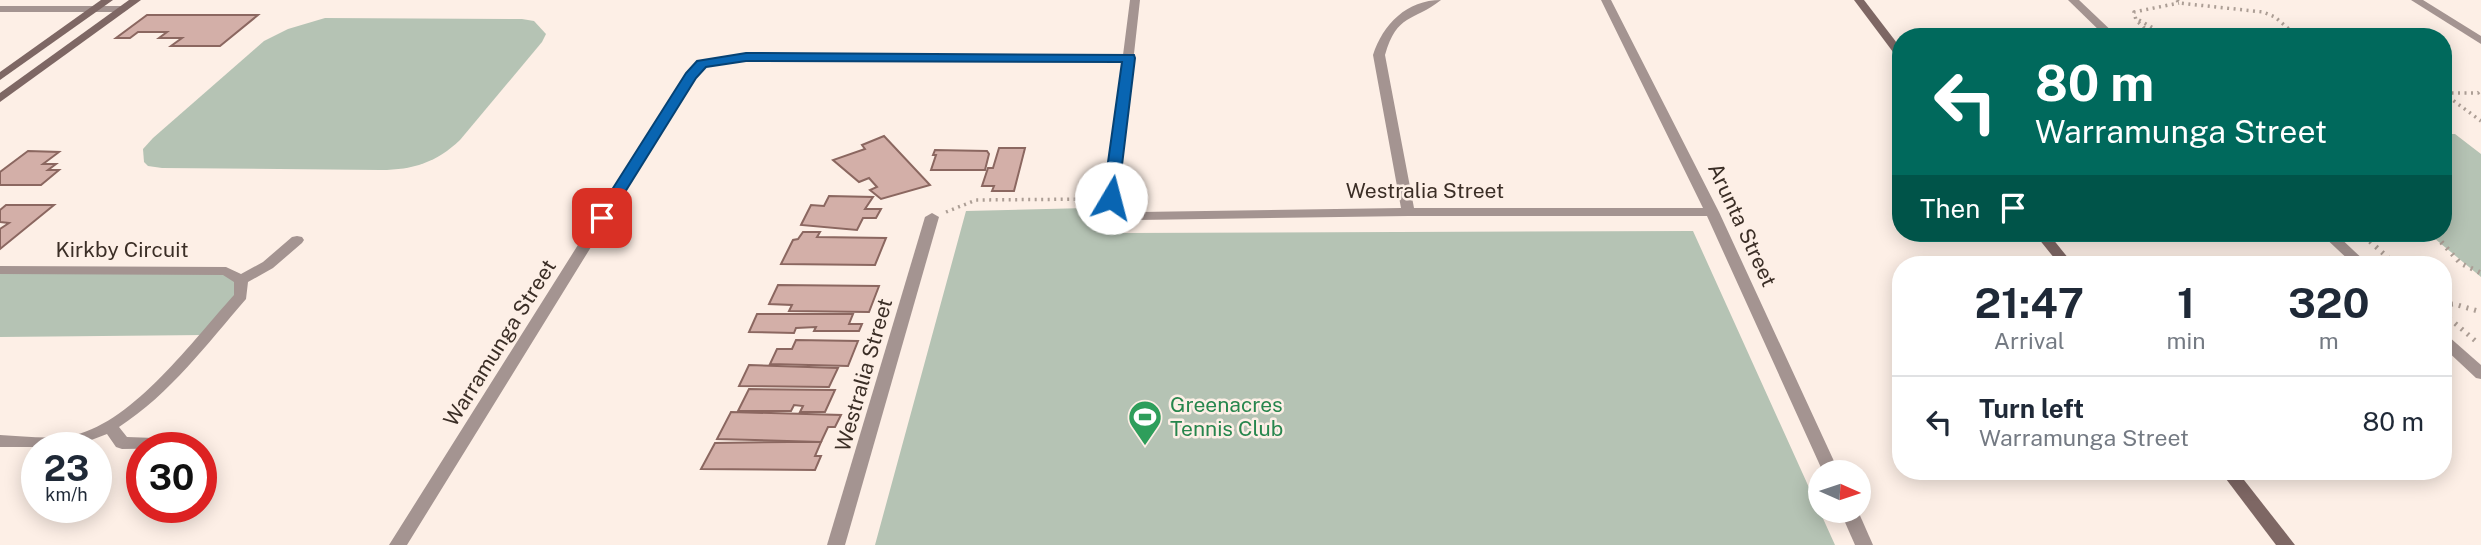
<!DOCTYPE html>
<html lang="en">
<head>
<meta charset="utf-8">
<style>
	:root { --surface:#fff; --page:#f2f2f3; --text:#1f2937; --muted:#747a83; --line:#e0e1e3 }
	body { margin:0; font-family:"Public Sans",sans-serif; background:var(--page); color:var(--text); height:100vh; display:flex; flex-direction:column; font-size:26px; white-space:nowrap }
	* { box-sizing:border-box; margin:0 }
	p { font-size:23px; color:var(--muted) }
	.icon { flex:none; width:38px; height:38px; fill:none; stroke:currentColor; stroke-width:2; stroke-linecap:round; stroke-linejoin:round }
	.map { position:relative; flex:1; overflow:hidden }
	.details { position:absolute; left:1892px; top:256px; width:560px; height:224px; display:flex; flex-direction:column; background:var(--surface); border-radius:28px; box-shadow:0 4px 18px #0003 }
	.details>* { flex:none }
	.banner { position:absolute; left:1892px; top:28px; width:560px; height:214px; border-radius:28px; box-shadow:0 4px 18px #0003; background:#00695c; color:#fff; overflow:hidden }
	.needle { width:46px; rotate:93deg }
	.fabs { position:absolute; left:1808px; top:460px; display:grid; gap:14px }
	.fabs a { display:grid; place-items:center; width:63px; height:63px; border-radius:50%; background:var(--surface); box-shadow:0 4px 18px #0003; font-size:35px }
	.speed { position:absolute; left:21px; top:432px; display:flex; gap:14px; font-size:35px; font-weight:700; text-align:center }
	.speed>* { display:grid; place-content:center; width:91px; height:91px; border-radius:50%; background:var(--surface); box-shadow:0 4px 18px #0003; line-height:1 }
	.speed small { font-size:18px; font-weight:400 }
	.speed .limit { border:10px solid #d22; background:#fff; color:#111 }
	.pin { position:absolute; display:grid; place-items:center; width:60px; height:60px; color:#fff; margin:-30px; border-radius:14px; box-shadow:0 4px 10px #0006 }
	.me { position:absolute; width:77px; margin:-38px; rotate:8deg; stroke-linejoin:round; filter:drop-shadow(0 0 5px #0008) }
	.turn { display:flex; align-items:center; gap:24px; height:147px; padding:0 28px; font-size:32px }
	.turn .icon { width:91px; height:91px; stroke-width:2.5 }
	.turn b { display:block; font-size:49px; line-height:60px }
	.then { display:flex; align-items:center; height:66px; padding:0 28px; background:#0003; gap:14px; font-size:26px }
	.eta { display:flex; justify-content:space-evenly; align-items:center; height:119px; text-align:center }
	.eta b { font-size:42px; font-weight:700; line-height:49px }
	ul { padding:0; list-style:none }
	li { display:flex; align-items:center; gap:21px; height:91px; padding:0 28px; border-top:2px solid var(--line) }
	li div { flex:1 }
	li b { display:block; font-size:26px }
	li em { font-style:normal }
	.map>svg:first-child { display:block }
</style>
</head>
<body>
<div class="map">
<svg width="2481" height="545" viewBox="0 0 2481 545">
	<rect width="100%" height="100%" fill="#fdefe6"/>
	<g fill="#b5c3b4">
		<path d="M325,18L522,19L534,21L546,34L542,42L460,140C437,162 413,170 381,170L162,168L148,166L144,162L143,149L153,138L264,41L288,29Z"/>
		<polygon points="2443,134 2455,134 2481,154 2481,277 2428,233 2443,233"/>
		<polygon points="1087,208 1121,233 1693,231 1835,545 875,545 966,211"/>
		<polygon points="0,270 226,271 241,280 241,296 205,335 0,337"/>
	</g>
	<g fill="#d3afa8" stroke="#8b6760" stroke-width="2">
		<polygon points="147,15 258,15 220,46 171,46 182,38 159,38 167,32 138,32 130,38 116,38"/>
		<polygon points="884,136 930,185 881,199 870,190 877,187 869,178 859,182 833,160 865,149 862,145"/>
		<polygon points="999,148 1025,148 1014,191 992,191 994,186 982,186 988,168 993,168"/>
		<polygon points="935,150 987,151 989,154 985,170 931,170 936,155 933,155"/>
		<polygon points="28,151 59,152 43,164 56,164 48,170 59,170 41,185 0,185 0,172"/>
		<polygon points="829,196 873,197 865,209 881,209 876,218 863,218 857,230 801,225 811,205 824,206"/>
		<polygon points="6,205 54,205 0,249 0,229 9,223 0,222 0,210"/>
		<polygon points="803,232 820,232 817,237 886,238 875,265 781,264 793,240 798,239"/>
		<polygon points="778,285 879,286 869,312 789,311 792,305 769,304"/>
		<polygon points="757,314 853,314 849,324 862,324 859,331 814,331 816,327 796,328 794,333 749,332"/>
		<polygon points="796,340 858,341 848,366 770,364 777,349 792,349"/>
		<polygon points="749,365 838,368 829,387 739,386"/>
		<polygon points="749,389 835,390 825,412 800,412 803,406 794,405 791,411 738,411"/>
		<polygon points="731,412 841,415 835,427 828,427 821,442 717,439"/>
		<polygon points="789,442 821,442 815,456 821,456 815,470 701,469 715,443"/>
	</g>
	<g fill="none" stroke-linecap="round" stroke-linejoin="round">
		<g stroke="#ac9e95" stroke-width="3.5" stroke-dasharray="2 4.5" stroke-linecap="butt">
			<polyline points="2177,0 2179,3 2263,12 2275,17 2298,37"/>
			<polyline points="2139,20 2169,37"/>
			<polyline points="2154,37 2136,20 2134,12 2179,3"/>
			<polyline points="2443,93 2481,121"/>
			<polyline points="2445,93 2478,93 2481,90"/>
			<polyline points="946,212 976,200 1096,199"/>
			<polyline points="2360,233 2366,238"/>
			<polyline points="2433,233 2437,238"/>
		</g>
		<g stroke="#ac9e95" stroke-width="5" stroke-dasharray="2 6" stroke-linecap="butt">
			<polyline points="2364,236 2395,264"/>
			<polyline points="2436,236 2460,263 2481,273"/>
			<polyline points="2443,305 2454,304 2481,312"/>
			<polyline points="2443,313 2479,344"/>
		</g>
		<g fill="#a49491" fill-rule="evenodd">
			<path d="M1130,0H1140L1118,197L1140,212L1401,208L1373,55C1383,24 1407,0 1441,0C1413,22 1397,13 1385,55L1414,208H1703L1601,0H1611L1719,212L1839,472H1823L1707,216H1408L1137,220L1104,198L1122,61L746,60L706,67L696,77L407,545H389L685,75L698,62L746,54L1123,55Z"/>
			<polygon points="2068,0 2079,0 2118,37 2106,37"/>
			<polygon points="2411,0 2423,0 2481,36 2481,44"/>
			<polygon points="0,6 123,6 128,9 123,12 0,12"/>
			<polygon points="932,213 939,217 845,545 827,545 925,217"/>
			<polygon points="2320,233 2335,233 2368,264 2353,264"/>
			<path d="M297,236L302,237L304,240L302,243L273,268L248,282L246,299C207,344 170,394 119,427L127,437L182,439L188,441L190,445L188,448L122,449L116,447L107,434L73,447H0V435C24,436 51,440 75,435C134,421 194,339 234,295V282L223,275L0,274V266L226,267L241,274L263,262L292,237Z"/>
			<polygon points="2443,334 2448,336 2481,365 2481,379 2476,378 2443,347"/>
			<polygon points="1840,511 1858,511 1873,545 1855,545"/>
		</g>
		<g fill="#7e6764" fill-rule="evenodd">
			<polygon points="101,0 113,0 0,80 0,72"/>
			<polygon points="129,0 141,0 0,102 0,93"/>
			<polygon points="1854,0 1864,0 1900,47 1900,57 1896,56"/>
			<polygon points="2034,233 2048,233 2073,264 2059,264"/>
			<polygon points="2220,471 2237,471 2295,545 2276,545"/>
		</g>
	</g>
	<polygon fill="#0965b2" stroke="#064274" stroke-width="2" points="746,53 1134,55 1135,58 1118,198 1111,203 1103,198 1122,62 746,61 706,67 696,78 607,221 597,221 594,218 686,73 697,61"/>
	<defs>
		<g id="stadium-pin" transform="scale(1.75)"><path d="M0 17L-7.5 6A9.5 9.5 0 1 1 7.5 6Z" fill="#2e9e5b" stroke="#fdefe6"/><path d="M0-5a6.5 5 0 1 0 0 10a6.5 5 0 1 0 0-10ZM-3.5-1.8h7v3.6h-7Z" fill="#fff"/></g>
	</defs>
	<g fill-rule="evenodd">
		<use href="#stadium-pin" x="1145" y="417"/>
	</g>
	<g text-anchor="middle" stroke-width="5" stroke-linejoin="round" paint-order="stroke">
		<g font-size="21" fill="#3b2e26" stroke="#fdefe6">
			<text x="1425" y="198">Westralia Street</text>
			<text transform="translate(1742 225) rotate(65)" y="7">Arunta Street</text>
			<text x="122" y="257">Kirkby Circuit</text>
			<text transform="translate(500 343) rotate(-58)" y="7">Warramunga Street</text>
			<text transform="translate(864 375) rotate(-74)" y="7">Westralia Street</text>
		</g>
		<g font-size="21" fill="#27864d" stroke="#fdefe6" text-anchor="start">
			<text x="1170" y="412">Greenacres<tspan x="1170" dy="24">Tennis Club</tspan></text>
		</g>
	</g>
</svg>
<div class="fabs">
<a><svg class="needle" viewBox="-14 -14 28 28"><path d="M0-13l5 13h-10z" fill="#e53935"/><path d="M0 13l5-13h-10z" fill="#747a83"/></svg></a>
</div>
<div class="speed"><div>23<small>km/h</small></div><div class="limit">30</div></div>
<div class="pin" style="left:602px;top:218px;background:#d93025"><svg class="icon" aria-label="arrive" viewBox="0 0 24 24"><path d="M6 21V4h12l-3 4 3 4H6"/></svg></div>
<svg class="me" style="left:1111px;top:198px" viewBox="-20 -20 40 40"><circle r="19" fill="#fff"/><path d="M0-13L10 11 0 6-10 11z" fill="#0965b2"/></svg>
<div class="banner">
<div class="turn"><svg class="icon" aria-label="left" viewBox="0 0 24 24"><path d="M17 20v-9H6M10 6l-5 5 5 5"/></svg><div><b>80 m</b>Warramunga Street</div></div>
<div class="then">Then<svg class="icon" aria-label="arrive" viewBox="0 0 24 24"><path d="M6 21V4h12l-3 4 3 4H6"/></svg></div>
</div>
<section class="details">
<div class="eta">
<div><b>21:47</b><p>Arrival</p></div>
<div><b>1</b><p>min</p></div>
<div><b>320</b><p>m</p></div>
</div>
<ul>
<li><svg class="icon" aria-label="left" viewBox="0 0 24 24"><path d="M17 20v-9H6M10 6l-5 5 5 5"/></svg><div><b>Turn left</b><p>Warramunga Street</p></div><em>80 m</em></li>
</ul>
</section>
</div>
</body>
</html>
